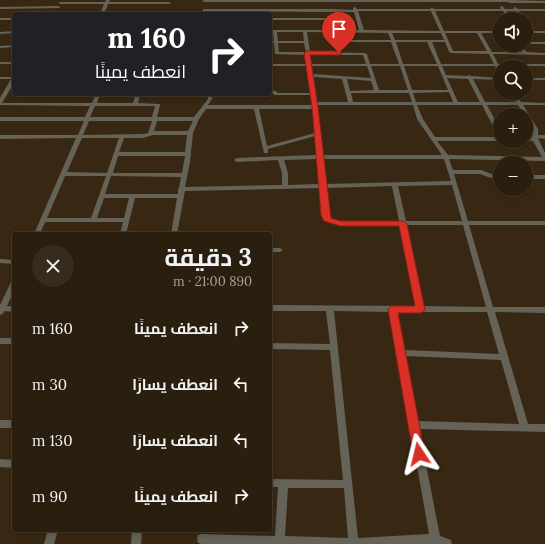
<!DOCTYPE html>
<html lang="ar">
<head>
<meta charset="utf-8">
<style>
	:root { --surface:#2a1e0e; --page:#362b1c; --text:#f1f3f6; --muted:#a5a29e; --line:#463c2e }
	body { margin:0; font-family:Lora,Cairo,serif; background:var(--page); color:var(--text); direction:rtl; height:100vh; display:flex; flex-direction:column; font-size:15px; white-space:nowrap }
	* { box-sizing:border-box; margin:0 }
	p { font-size:13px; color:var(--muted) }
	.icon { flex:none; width:22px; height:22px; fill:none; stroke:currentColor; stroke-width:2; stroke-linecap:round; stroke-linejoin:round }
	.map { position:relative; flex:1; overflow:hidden; direction:ltr }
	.drawer { position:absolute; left:12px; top:232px; width:260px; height:300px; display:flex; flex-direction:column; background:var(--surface); border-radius:4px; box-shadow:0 2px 6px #0003,0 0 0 1px var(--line); direction:rtl }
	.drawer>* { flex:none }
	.banner { position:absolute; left:12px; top:12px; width:260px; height:84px; border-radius:4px; box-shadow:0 2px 6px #0003,0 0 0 1px var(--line); direction:rtl; background:#202124; color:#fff; overflow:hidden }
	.fabs { position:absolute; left:493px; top:12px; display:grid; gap:8px }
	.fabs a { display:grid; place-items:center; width:40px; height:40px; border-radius:50%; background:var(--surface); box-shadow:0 2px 6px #0003,0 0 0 1px var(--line); font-size:20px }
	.pin { position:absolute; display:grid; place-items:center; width:34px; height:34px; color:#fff; margin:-41px -17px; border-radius:50% 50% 50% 0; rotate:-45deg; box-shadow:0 0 4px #0007 }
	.pin .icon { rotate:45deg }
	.me { position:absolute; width:44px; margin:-22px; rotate:350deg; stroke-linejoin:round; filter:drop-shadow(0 0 3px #0008) }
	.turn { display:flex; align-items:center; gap:14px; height:84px; padding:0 20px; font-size:18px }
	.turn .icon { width:52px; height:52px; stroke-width:2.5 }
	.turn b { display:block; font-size:28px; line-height:34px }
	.round { display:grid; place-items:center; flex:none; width:42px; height:42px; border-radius:21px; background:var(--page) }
	.head { display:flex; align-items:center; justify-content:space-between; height:68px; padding:0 20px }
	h1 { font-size:24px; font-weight:700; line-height:30px }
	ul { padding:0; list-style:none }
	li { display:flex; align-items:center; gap:12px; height:56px; padding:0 20px }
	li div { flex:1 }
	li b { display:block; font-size:15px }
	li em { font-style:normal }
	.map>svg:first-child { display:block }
</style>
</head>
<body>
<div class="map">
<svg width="545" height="544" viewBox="0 0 545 544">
	<rect width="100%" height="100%" fill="#382813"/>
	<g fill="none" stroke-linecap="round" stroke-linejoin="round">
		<g fill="#656357" fill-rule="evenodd">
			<polygon points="106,0 110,0 109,2 169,2 171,3 169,4 108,4 104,14 100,14 104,4 60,4 58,3 60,2 105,2"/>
			<polygon points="204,0 509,0 545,1 545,3 510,3 508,2 204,2 202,1"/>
			<polygon points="58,6 60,7 59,8 0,9 0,7"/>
			<path d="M502,6L505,9H514L513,8L515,7L518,9H545V11H519L525,19H521L515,11H507L513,19H509L503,11H435L444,31H500V33H481L492,52H522L516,45H520L527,52L545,53V55L493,54L498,64H545V66H499L500,75L498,74L495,66H442L446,75L467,76L469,75L471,76L500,78V80L473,79L485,102H516L511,93H515L521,102L545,103V105H523L538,129V135H545V139L538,138L545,153V161L449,159L453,170H481L494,175H500V179L491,178L480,174H454L468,221H545V225H469L493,307H545V313L495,312L528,424H545V432L419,429L440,536L451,540L452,544H202L198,543L197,539L198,535L202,534L275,536L278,487H270V479L343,480L330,350L270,349V343L330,344L326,311H270V305L416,306L400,225H340L325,220L322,215L319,188L185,191L177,234H171L177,198H135L126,234H120L123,222H45L40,234H34L76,138L0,139V135H78L84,121H0V117H85L90,106L0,105V98L11,79H0V77H14V83L2,103H92L96,94H100L97,103H133L136,94H140L138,103L160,104V105L157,117H194L208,99V95H199L197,94H213L212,99L208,105H312L311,95H275L270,92V90L276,91L277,93H311L308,66H270V64H307L306,55L275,54L274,43H270V41H274L273,32H270V30H359L354,12H338L340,19L338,20H270V18H336L335,12L204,11H203V9H336L353,10V8L355,7L357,9H430L432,7L434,9H501L500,7ZM358,11H431L440,31L364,30ZM277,32H303L304,41H278ZM307,32L388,33L391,40H337L335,41L337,42H391L399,64H370L367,54L365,53L310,52ZM392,33H441L444,40H395ZM445,33H477L487,51H453ZM396,42H427L437,64H403ZM432,42H445L449,52L451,53L489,54L494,64H441ZM278,43H304L306,52H279ZM310,55H363L366,64H312ZM312,66H367L371,78L313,74ZM371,66H400L408,90H379ZM404,66H438L448,90H412ZM314,77L342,79L348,102H317ZM447,78L468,79L480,102H458ZM347,79L371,81L374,90L350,91ZM449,92L453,102H416L413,93ZM351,93H409L412,102H353ZM317,105H413L417,119L442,155H322ZM417,105H482L497,134L500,136V129L487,105H518L524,115H526V118L532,129V137H526V141H533L542,157L448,155L437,141H500V137H435L423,119ZM95,106H155L152,117H90ZM206,109H254L264,153H268V149L315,136L317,155L237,158L234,160L237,162L278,160L282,173V185L185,187L190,162L193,133L199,119ZM259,109H313L315,133L267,146ZM89,121H152L148,133L143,134L83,135ZM157,121H193L188,131H154ZM153,135H187L185,152H119L124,138H143ZM82,138H119L107,173L67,172ZM118,156H185L182,173H113ZM317,159L319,184L288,185V173L284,160ZM323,159H444L451,181L325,184ZM65,176H106L91,218H47ZM111,176L181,177L179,188L178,189V194H105ZM452,185L462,221H406L398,186ZM392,186L399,221H340L330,218L328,215L325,188ZM104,198H129L124,218H97ZM406,225H463L486,307L423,306ZM334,311L390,312L429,534L358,538ZM397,312L420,313L423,312H487L499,354L405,350ZM406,356L501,360L519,424L418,421ZM288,488H344L348,538L285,536Z"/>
			<polygon points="204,12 206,13 205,14 137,14 139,13"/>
			<polygon points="54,13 66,13 68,14 52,14"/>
			<rect x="0" y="18" width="14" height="2"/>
			<polygon points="526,22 534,31 545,31 545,33 526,33 526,31 530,31 526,26"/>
			<polygon points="14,31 14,33 0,34 0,32"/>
			<rect x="526" y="42" width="19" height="2"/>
			<polygon points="14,45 14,47 0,48 0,46"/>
			<rect x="0" y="62" width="14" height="2"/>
			<rect x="526" y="78" width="19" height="2"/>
			<rect x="526" y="175" width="19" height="4"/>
			<polygon points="270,248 280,248 283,250 280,252 270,252"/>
			<polygon points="0,259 14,260 14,264 0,263"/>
			<polygon points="11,282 14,282 14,291 7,306 14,306 14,312 4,311 3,314 0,315 0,305"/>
			<rect x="0" y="338" width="14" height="6"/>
			<rect x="0" y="420" width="14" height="8"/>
			<polygon points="0,459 14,460 14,468 0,467"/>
			<polygon points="48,530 58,530 54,544 44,544"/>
			<polygon points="132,530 142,530 141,544 131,544"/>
		</g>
	</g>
	<polygon fill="#d93025" stroke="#8d1f18" points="307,51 339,51 342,53 339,55 310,55 318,107 331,218 340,221 403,221 407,224 425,310 420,313 398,313 425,454 423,458 419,459 415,458 413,454 388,309 392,306 415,306 399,226 340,226 324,221 321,215 312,107 304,53"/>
</svg>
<div class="fabs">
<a><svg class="icon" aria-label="sound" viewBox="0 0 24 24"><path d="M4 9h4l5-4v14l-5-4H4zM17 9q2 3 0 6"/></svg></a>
<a><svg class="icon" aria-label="search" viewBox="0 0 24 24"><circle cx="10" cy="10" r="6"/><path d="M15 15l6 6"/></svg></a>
<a>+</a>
<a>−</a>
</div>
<div class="pin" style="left:339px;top:53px;background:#d93025"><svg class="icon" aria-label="arrive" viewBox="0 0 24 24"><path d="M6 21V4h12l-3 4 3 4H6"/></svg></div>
<svg class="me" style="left:419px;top:454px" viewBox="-20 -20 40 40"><path d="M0-17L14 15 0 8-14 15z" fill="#d93025" stroke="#fff" stroke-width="4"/></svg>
<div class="banner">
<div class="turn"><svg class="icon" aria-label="right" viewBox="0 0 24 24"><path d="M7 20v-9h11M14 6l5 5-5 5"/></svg><div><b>160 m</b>انعطف يمينًا</div></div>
</div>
<section class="drawer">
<div class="head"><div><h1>3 دقيقة</h1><p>890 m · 21:00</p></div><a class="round"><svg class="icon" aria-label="close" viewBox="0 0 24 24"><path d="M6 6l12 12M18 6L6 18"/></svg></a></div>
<ul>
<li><svg class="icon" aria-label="right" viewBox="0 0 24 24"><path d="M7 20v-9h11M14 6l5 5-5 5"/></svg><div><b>انعطف يمينًا</b></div><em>160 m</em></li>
<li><svg class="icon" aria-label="left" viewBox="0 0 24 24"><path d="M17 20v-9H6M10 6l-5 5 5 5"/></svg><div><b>انعطف يسارًا</b></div><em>30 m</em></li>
<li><svg class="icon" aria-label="left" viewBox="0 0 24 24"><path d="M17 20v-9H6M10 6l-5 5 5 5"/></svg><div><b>انعطف يسارًا</b></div><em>130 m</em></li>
<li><svg class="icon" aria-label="right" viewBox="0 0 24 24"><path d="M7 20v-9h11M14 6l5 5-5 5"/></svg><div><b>انعطف يمينًا</b></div><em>90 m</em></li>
</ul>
</section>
</div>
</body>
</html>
